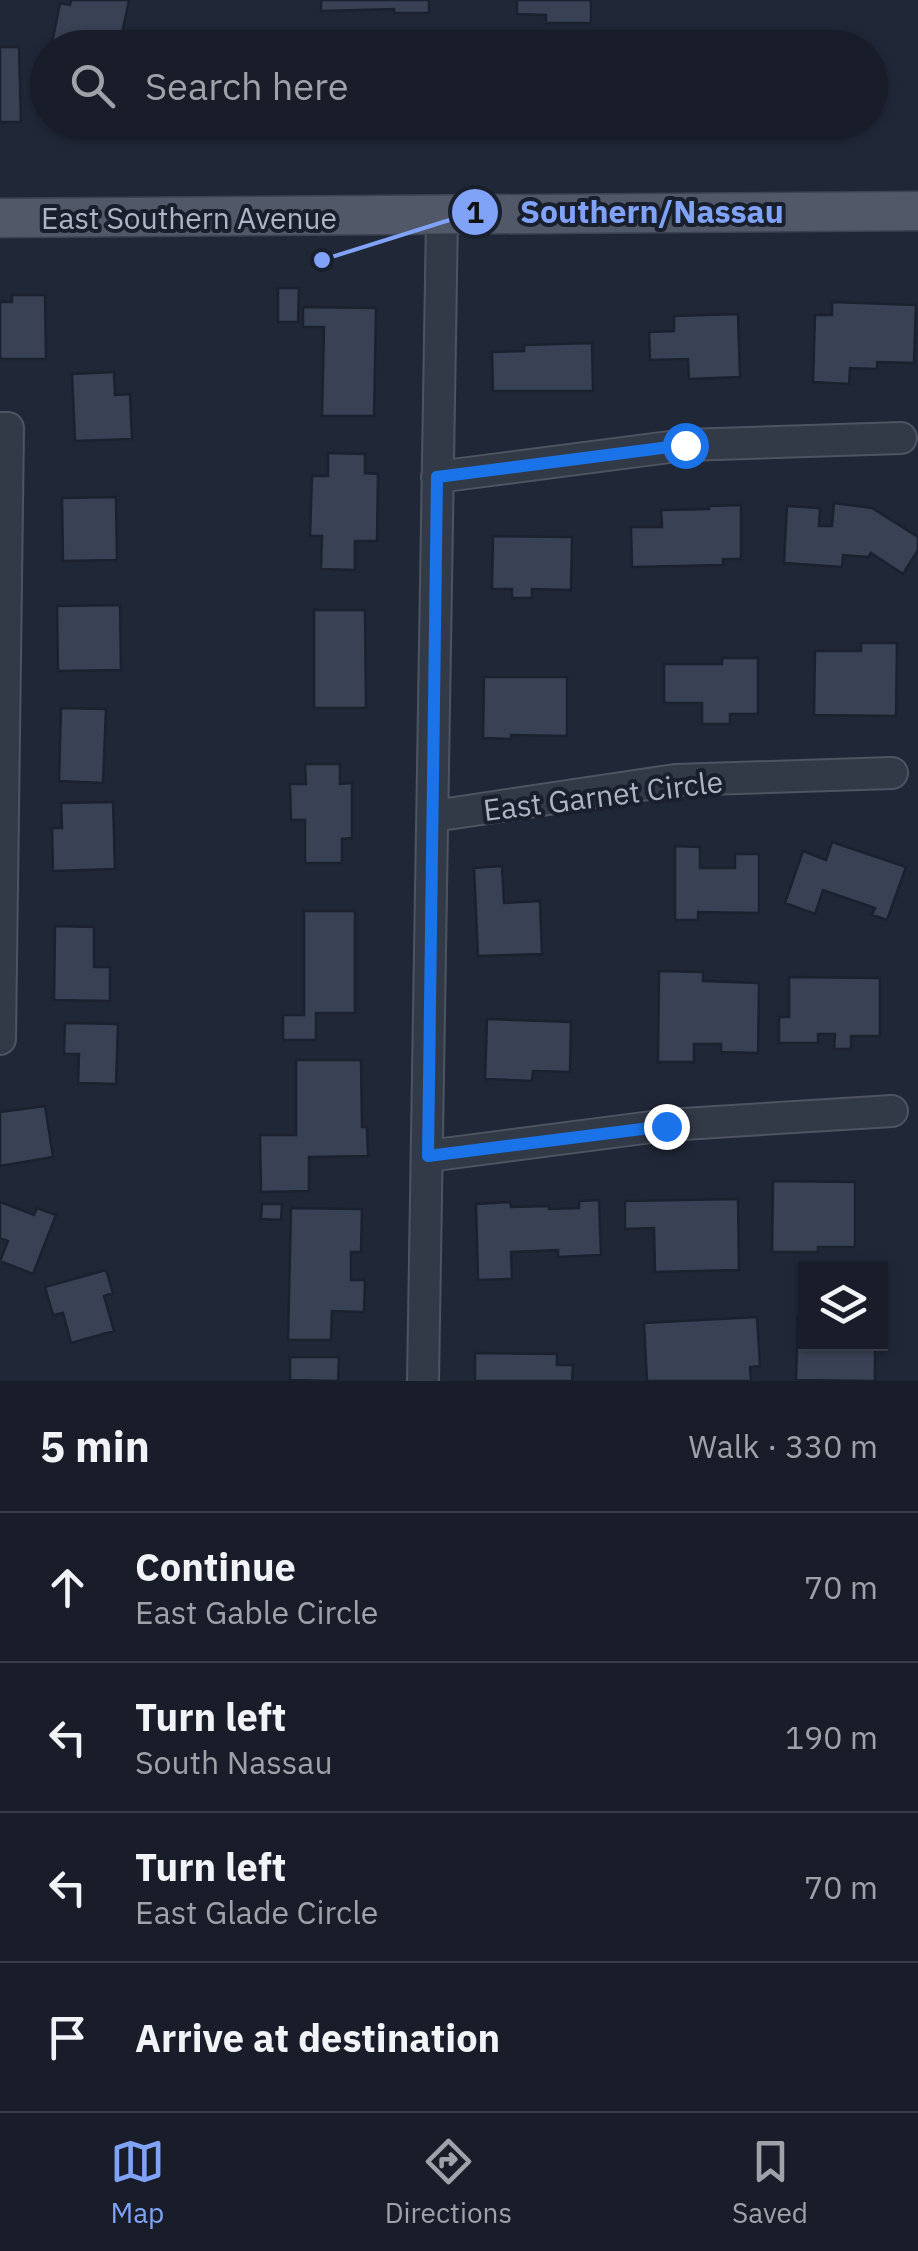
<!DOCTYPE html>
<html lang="en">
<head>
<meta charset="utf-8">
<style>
	:root { --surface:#181d29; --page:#252a35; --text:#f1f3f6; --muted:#9fa2a8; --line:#363b46; --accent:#80a2f7 }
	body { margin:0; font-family:"IBM Plex Sans",sans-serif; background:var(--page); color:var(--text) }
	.controls { position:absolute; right:30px; bottom:30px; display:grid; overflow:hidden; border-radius:0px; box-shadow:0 2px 8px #0004 }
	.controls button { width:90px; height:90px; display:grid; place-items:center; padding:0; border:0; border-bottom:2px solid var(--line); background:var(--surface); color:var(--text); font:50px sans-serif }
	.stop { position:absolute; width:30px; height:30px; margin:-22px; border:8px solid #1a73e8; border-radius:50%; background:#fff }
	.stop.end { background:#1a73e8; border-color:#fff; box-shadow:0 2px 10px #0008 }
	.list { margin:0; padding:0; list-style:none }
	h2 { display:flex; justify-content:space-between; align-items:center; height:130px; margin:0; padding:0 40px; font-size:42px }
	h2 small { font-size:32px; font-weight:400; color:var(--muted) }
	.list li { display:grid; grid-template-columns:65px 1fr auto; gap:30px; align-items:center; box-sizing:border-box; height:150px; padding:0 40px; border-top:2px solid var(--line) }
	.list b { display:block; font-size:38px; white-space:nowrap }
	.list p { margin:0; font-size:32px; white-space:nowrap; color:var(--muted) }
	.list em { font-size:32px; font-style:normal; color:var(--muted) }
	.icon { flex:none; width:55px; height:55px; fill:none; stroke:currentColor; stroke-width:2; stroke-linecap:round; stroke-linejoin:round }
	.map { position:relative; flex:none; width:918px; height:1381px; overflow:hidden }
	.search { position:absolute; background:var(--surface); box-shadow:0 2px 8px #0004; left:30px; right:30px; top:30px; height:110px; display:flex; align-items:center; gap:25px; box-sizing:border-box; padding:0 35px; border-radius:55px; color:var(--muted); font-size:38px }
	.sheet { height:730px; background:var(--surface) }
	nav { display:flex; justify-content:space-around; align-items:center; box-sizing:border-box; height:140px; border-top:2px solid var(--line); background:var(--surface); font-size:28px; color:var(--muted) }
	nav a { display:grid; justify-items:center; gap:5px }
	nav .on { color:var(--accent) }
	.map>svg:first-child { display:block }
	.building { fill:#394255; stroke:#1b212e; stroke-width:2.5 }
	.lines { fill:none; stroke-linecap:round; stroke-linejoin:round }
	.minor-casing { stroke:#4e5462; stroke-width:34 }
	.major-casing { stroke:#3d4351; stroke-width:41 }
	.minor { stroke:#333a47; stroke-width:30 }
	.major { stroke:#515868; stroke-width:38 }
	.route { stroke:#1a73e8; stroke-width:12 }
	.labels { text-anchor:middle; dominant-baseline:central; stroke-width:8; stroke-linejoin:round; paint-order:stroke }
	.street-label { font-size:30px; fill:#aeb4c4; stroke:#191f2c }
	.leader { fill:none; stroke:#80a2f7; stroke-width:4 }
	.callout-dot { fill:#80a2f7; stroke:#191f2c; stroke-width:4 }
	.mark-label { font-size:30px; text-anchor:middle; font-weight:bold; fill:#111 }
	.callout-label { font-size:32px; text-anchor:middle; font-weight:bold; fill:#80a2f7; stroke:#191f2c; stroke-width:8; stroke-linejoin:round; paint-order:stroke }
</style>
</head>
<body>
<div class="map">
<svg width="918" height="1381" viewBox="0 0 918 1381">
	<rect width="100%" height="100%" fill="#202737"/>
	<path class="building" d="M 71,0 L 129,0 L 119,48 L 51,48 L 60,3 L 70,5 Z
		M 321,0 L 429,0 L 429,13 L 394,13 L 394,9 L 321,11 Z
		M 517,0 L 591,0 L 591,23 L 546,23 L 546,15 L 517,14 Z
		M 0,47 L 19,47 L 21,122 L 0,122 Z
		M 278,288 L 299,288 L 298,322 L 278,322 Z
		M 12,295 L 45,295 L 46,359 L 0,359 L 0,302 L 12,302 Z
		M 832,302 L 916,305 L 914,363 L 877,362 L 877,369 L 850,368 L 849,384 L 813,382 L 815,315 L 832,315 Z
		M 303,307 L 376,308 L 374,416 L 322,416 L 324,327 L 303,327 Z
		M 738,314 L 740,377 L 689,379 L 688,359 L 650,360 L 649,332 L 674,331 L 674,316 Z
		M 592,343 L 593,391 L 493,391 L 492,352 L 524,351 L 524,345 Z
		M 114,372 L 115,395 L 130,394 L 132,439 L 75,441 L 72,374 Z
		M 328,453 L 365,454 L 365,473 L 378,474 L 377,541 L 355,541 L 355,570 L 321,569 L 322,536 L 310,536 L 312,476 L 328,476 Z
		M 116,497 L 117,560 L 63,561 L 62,498 Z
		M 834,503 L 872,508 L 918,537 L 918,550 L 903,574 L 871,553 L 868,557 L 843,555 L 842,567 L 784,563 L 787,506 L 820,508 L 819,526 L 832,526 Z
		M 741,505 L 741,559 L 723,559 L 723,565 L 632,567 L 631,527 L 662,527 L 661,510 L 709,509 L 709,506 Z
		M 493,536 L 572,537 L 571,590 L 532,589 L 532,598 L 512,598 L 512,589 L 492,589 Z
		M 120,605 L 121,670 L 58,671 L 57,606 Z
		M 314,610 L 365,610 L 366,708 L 314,708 Z
		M 861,643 L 897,643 L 896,716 L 814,715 L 815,651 L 861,651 Z
		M 722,658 L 758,658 L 758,714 L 730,714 L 730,724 L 702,724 L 702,703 L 664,703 L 664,664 L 722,664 Z
		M 484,677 L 567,677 L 567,736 L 511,735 L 511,739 L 483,738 Z
		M 61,708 L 106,709 L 103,783 L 59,781 Z
		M 305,764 L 340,764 L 340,784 L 352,783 L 352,838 L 342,839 L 342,863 L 305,863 L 305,820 L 291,820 L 290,784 L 306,784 Z
		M 113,802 L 115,869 L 53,871 L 52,828 L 62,828 L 61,803 Z
		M 832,842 L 906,867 L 887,920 L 872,915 L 875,908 L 823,890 L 815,914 L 785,903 L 803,851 L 826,860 Z
		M 675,846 L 700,847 L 700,868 L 735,868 L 735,854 L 759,854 L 759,913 L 698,912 L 698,920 L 675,920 Z
		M 502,866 L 504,903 L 540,901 L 542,954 L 478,956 L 474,868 Z
		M 304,911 L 355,911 L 355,1013 L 316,1013 L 316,1040 L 283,1040 L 283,1015 L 304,1015 Z
		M 55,926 L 94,927 L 94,967 L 110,967 L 110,1001 L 54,1000 Z
		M 659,971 L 703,972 L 703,981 L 759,983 L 758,1053 L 721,1052 L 721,1044 L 694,1044 L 694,1062 L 658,1062 Z
		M 789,977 L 880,978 L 880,1036 L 851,1036 L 851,1049 L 834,1049 L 835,1034 L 818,1034 L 818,1043 L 779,1043 L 779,1017 L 789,1017 Z
		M 487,1019 L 571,1022 L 570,1072 L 533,1071 L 532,1081 L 485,1079 Z
		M 65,1023 L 118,1024 L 116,1084 L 78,1083 L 79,1054 L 64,1054 Z
		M 296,1060 L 361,1060 L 362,1127 L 367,1127 L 368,1156 L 309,1157 L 309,1191 L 261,1192 L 260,1135 L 296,1135 Z
		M 45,1106 L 53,1157 L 0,1166 L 0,1112 Z
		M 773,1181 L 855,1182 L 855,1247 L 818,1247 L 818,1252 L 772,1252 Z
		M 738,1199 L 739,1270 L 655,1272 L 654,1228 L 625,1229 L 625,1201 Z
		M 599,1200 L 601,1255 L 558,1257 L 558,1250 L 511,1252 L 512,1279 L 478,1280 L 476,1204 L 510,1202 L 511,1207 L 549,1206 L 549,1209 L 579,1208 L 579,1201 Z
		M 0,1202 L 34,1215 L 37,1208 L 56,1215 L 33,1274 L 0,1261 L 8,1241 L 0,1238 Z
		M 262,1204 L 282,1204 L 281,1220 L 261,1219 Z
		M 291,1208 L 362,1209 L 361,1252 L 351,1252 L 351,1280 L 365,1280 L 364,1312 L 332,1311 L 331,1340 L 288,1340 Z
		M 106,1270 L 113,1293 L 104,1296 L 114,1331 L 71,1343 L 63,1313 L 53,1315 L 45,1287 Z
		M 798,1316 L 806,1316 L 806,1344 L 875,1344 L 875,1381 L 796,1380 Z
		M 757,1317 L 760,1366 L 750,1367 L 751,1381 L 647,1381 L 644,1323 Z
		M 475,1353 L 557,1354 L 557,1365 L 573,1365 L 572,1381 L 475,1381 Z
		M 290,1357 L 339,1357 L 338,1381 L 290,1380 Z"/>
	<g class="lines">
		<g class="minor-casing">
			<path id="minor" d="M 0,428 L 8,428 L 0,1039
				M 437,477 L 685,445 L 901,438
				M 434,816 L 675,780 L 892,773
				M 428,1156 L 667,1125 L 892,1111
				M 423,1381 L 442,216"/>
		</g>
		<g class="major-casing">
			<path id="major" d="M 0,218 L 918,211"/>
		</g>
		<use href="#minor" class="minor"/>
		<use href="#major" class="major"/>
	</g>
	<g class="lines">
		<path class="route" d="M 666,1126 L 428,1156 L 437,477 L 685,445"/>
	</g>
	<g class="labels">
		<g class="street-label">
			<text x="189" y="217">East Southern Avenue</text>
			<text transform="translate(603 795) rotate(-7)">East Garnet Circle</text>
		</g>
	</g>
	<path class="leader" d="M322 260L475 212"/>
	<g class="callout-dot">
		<circle cx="322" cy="260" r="10"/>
		<circle cx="475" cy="212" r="25"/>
	</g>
	<g class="mark-label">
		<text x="475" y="223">1</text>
	</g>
	<g class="callout-label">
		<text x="652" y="223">Southern/Nassau</text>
	</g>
</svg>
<div class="controls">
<button><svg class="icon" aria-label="layers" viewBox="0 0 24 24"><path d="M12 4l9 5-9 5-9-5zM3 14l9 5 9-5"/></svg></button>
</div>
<div class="stop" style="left:685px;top:445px"></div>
<div class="stop end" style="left:666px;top:1126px"></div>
<div class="search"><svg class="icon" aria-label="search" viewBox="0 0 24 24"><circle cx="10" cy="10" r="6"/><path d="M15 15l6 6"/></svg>Search here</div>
</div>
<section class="sheet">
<h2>5 min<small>Walk · 330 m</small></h2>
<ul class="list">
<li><svg class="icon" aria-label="ahead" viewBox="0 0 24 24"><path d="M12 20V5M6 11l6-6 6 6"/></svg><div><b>Continue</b><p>East Gable Circle</p></div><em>70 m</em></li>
<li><svg class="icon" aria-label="left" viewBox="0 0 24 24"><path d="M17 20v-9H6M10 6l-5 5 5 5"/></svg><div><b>Turn left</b><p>South Nassau</p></div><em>190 m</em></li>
<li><svg class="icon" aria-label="left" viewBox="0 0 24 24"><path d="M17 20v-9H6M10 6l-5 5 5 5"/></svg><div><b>Turn left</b><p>East Glade Circle</p></div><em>70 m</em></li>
<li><svg class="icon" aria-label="arrive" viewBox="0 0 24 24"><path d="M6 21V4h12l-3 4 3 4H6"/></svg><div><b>Arrive at destination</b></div></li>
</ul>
</section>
<nav>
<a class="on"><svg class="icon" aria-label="map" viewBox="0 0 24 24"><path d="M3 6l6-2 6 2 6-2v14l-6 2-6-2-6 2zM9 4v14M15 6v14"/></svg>Map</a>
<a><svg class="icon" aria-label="directions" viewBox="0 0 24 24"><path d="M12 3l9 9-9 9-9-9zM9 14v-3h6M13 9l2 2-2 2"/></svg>Directions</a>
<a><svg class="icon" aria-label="saved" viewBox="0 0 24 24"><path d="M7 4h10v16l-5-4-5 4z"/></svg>Saved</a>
</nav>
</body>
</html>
